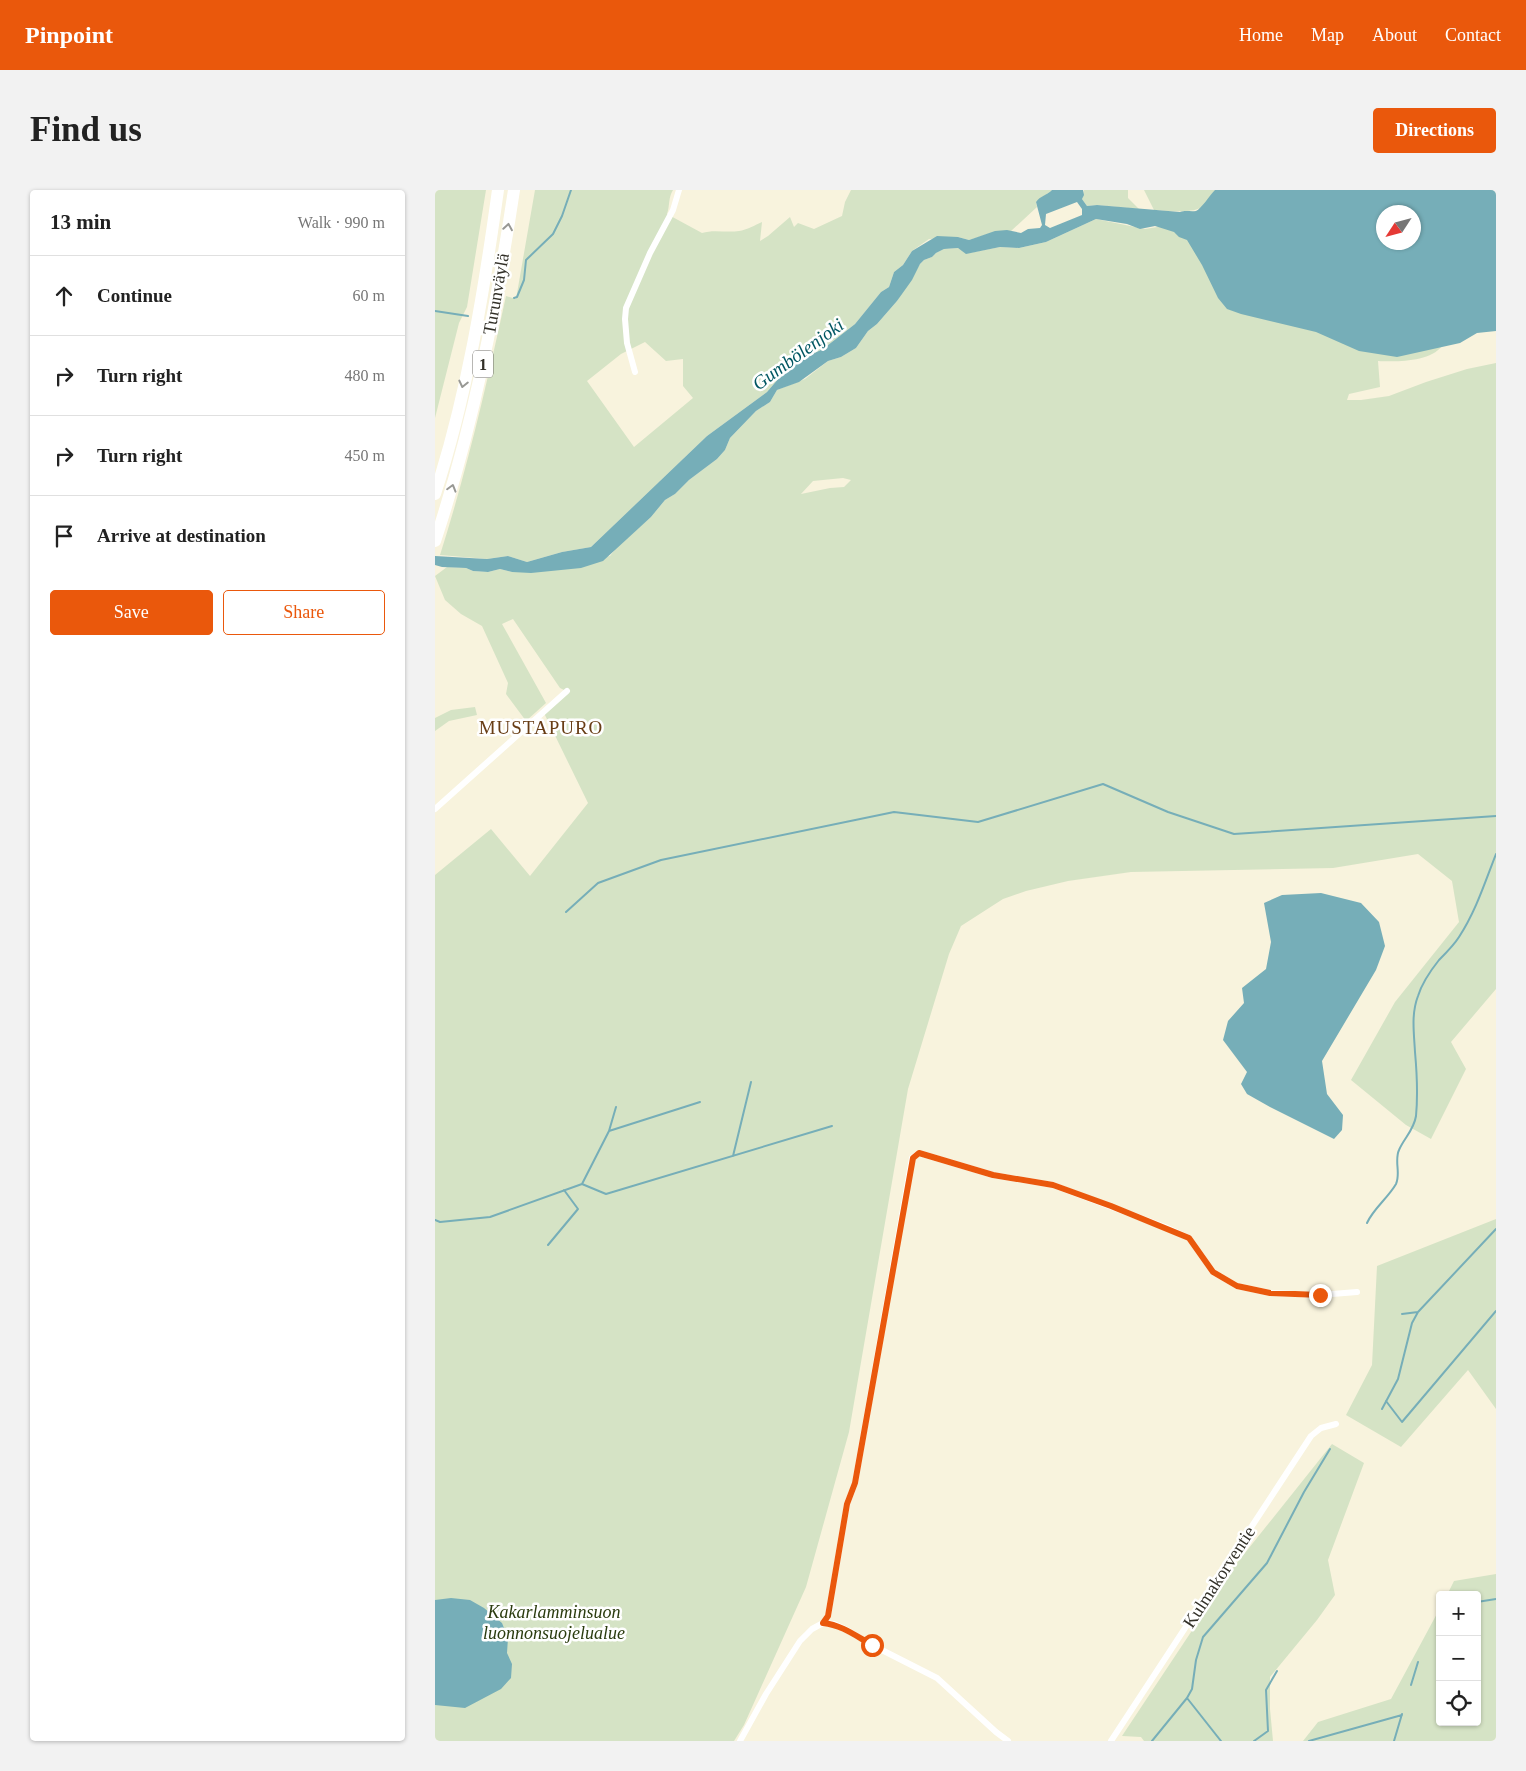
<!DOCTYPE html>
<html lang="en">
<head>
<meta charset="utf-8">
<style>
	:root { --surface:#fff; --page:#f2f2f2; --text:#222; --muted:#767676; --line:#e0e0e0; --accent:#ea580c }
	body { margin:0; font-family:"Times New Roman",serif; background:var(--page); color:var(--text) }
	.controls { position:absolute; right:15px; bottom:15px; display:grid; overflow:hidden; border-radius:5px; box-shadow:0 1px 4px #0004 }
	.controls button { width:45px; height:45px; display:grid; place-items:center; padding:0; border:0; border-bottom:1px solid var(--line); background:var(--surface); color:var(--text); font:25px sans-serif }
	.compass { position:absolute; left:941px; top:15px; width:45px; height:45px; border-radius:50%; background:var(--surface); box-shadow:0 1px 4px #0004; rotate:234deg }
	.stop { position:absolute; width:15px; height:15px; margin:-11px; border:4px solid #ea580c; border-radius:50%; background:#fff }
	.stop.end { background:#ea580c; border-color:#fff; box-shadow:0 1px 5px #0008 }
	.list { margin:0; padding:0; list-style:none }
	h2 { display:flex; justify-content:space-between; align-items:center; height:65px; margin:0; padding:0 20px; font-size:21px }
	h2 small { font-size:16px; font-weight:400; color:var(--muted) }
	.list li { display:grid; grid-template-columns:32px 1fr auto; gap:15px; align-items:center; box-sizing:border-box; height:80px; padding:0 20px; border-top:1px solid var(--line) }
	.list b { display:block; font-size:19px; white-space:nowrap }
	.list em { font-size:16px; font-style:normal; color:var(--muted) }
	.actions { display:flex; gap:10px; padding:15px 20px }
	.actions a { flex:1; padding:11px 0; border:1px solid var(--accent); border-radius:5px; text-align:center; font-size:18px; color:var(--accent) }
	.actions .main { background:var(--accent); color:#fff }
	.icon { flex:none; width:28px; height:28px; fill:none; stroke:currentColor; stroke-width:2; stroke-linecap:round; stroke-linejoin:round }
	.map { position:relative; flex:none; width:1061px; height:1551px; overflow:hidden; border-radius:5px }
	header { display:flex; align-items:center; gap:30px; box-sizing:border-box; height:70px; padding:0 25px; background:var(--accent); color:#fff }
	header strong { font-size:24px }
	nav { display:flex; gap:28px; margin-inline-start:auto; font-size:18px }
	.intro { display:flex; align-items:center; justify-content:space-between; box-sizing:border-box; height:120px; padding:0 30px }
	h1 { margin:0; font-size:35px }
	.button { padding:12px 22px; border-radius:5px; background:var(--accent); color:#fff; font-size:18px; font-weight:700 }
	main { display:flex; gap:30px; padding:0 30px }
	aside { flex:1; background:var(--surface); border-radius:5px; box-shadow:0 1px 4px #0004 }
	.map>svg:first-child { display:block }
	.green { fill:#d5e3c5; fill-rule:evenodd }
	.water { fill:#76aeb8; fill-rule:evenodd }
	.lines { fill:none; stroke-linecap:round; stroke-linejoin:round }
	.stream { stroke:#76aeb8; stroke-width:2 }
	.street { stroke:#fff; stroke-width:6 }
	.highway { stroke:#fff; stroke-width:12 }
	.oneway { stroke:#989894 }
	.route { stroke:#ea580c; stroke-width:6 }
	.labels { text-anchor:middle; dominant-baseline:central; stroke-width:5; stroke-linejoin:round; paint-order:stroke }
	.shield { fill:#fff; stroke:#706e68; stroke-width:1 }
	.shield-label { font-size:16px; font-weight:bold; fill:#323028 }
	.street-label { font-size:18px; fill:#323028; stroke:#fff }
	.park-label { font-size:18px; font-style:italic; fill:#2b3c0f; stroke:#fff }
	.water-label { font-size:19px; font-style:italic; fill:#005662; stroke:#fff }
	.neighbourhood-label { font-size:19px; letter-spacing:1px; fill:#683d15; stroke:#fff }
</style>
</head>
<body>
<header>
<strong>Pinpoint</strong>
<nav><a>Home</a><a>Map</a><a>About</a><a>Contact</a></nav>
</header>
<div class="intro"><h1>Find us</h1><a class="button">Directions</a></div>
<main>
<aside>
<h2>13 min<small>Walk · 990 m</small></h2>
<ul class="list">
<li><svg class="icon" aria-label="ahead" viewBox="0 0 24 24"><path d="M12 20V5M6 11l6-6 6 6"/></svg><div><b>Continue</b></div><em>60 m</em></li>
<li><svg class="icon" aria-label="right" viewBox="0 0 24 24"><path d="M7 20v-9h11M14 6l5 5-5 5"/></svg><div><b>Turn right</b></div><em>480 m</em></li>
<li><svg class="icon" aria-label="right" viewBox="0 0 24 24"><path d="M7 20v-9h11M14 6l5 5-5 5"/></svg><div><b>Turn right</b></div><em>450 m</em></li>
<li><svg class="icon" aria-label="arrive" viewBox="0 0 24 24"><path d="M6 21V4h12l-3 4 3 4H6"/></svg><div><b>Arrive at destination</b></div></li>
</ul>
<div class="actions"><a class="main">Save</a><a>Share</a></div>
</aside>
<div class="map">
<svg width="1061" height="1551" viewBox="0 0 1061 1551">
	<rect width="100%" height="100%" fill="#f8f3dd"/>
	<path class="green" d="M 0,0 L 51,0 L 32,117 L 24,133 L 0,228 Z
		M 100,0 L 238,0 C 233,8 235,16 232,24 L 267,43 C 279,39 291,43 304,41 C 312,40 320,35 327,32 L 325,51 L 333,46 L 355,27 L 359,37 L 363,33 L 379,39 L 407,26 L 410,12 L 416,0 L 617,0 C 612,5 606,7 601,12 L 602,17 L 576,41 L 553,44 L 534,50 L 523,47 L 494,49 L 477,61 L 468,75 L 459,82 L 454,97 L 446,102 L 420,134 L 388,159 L 356,174 L 332,202 L 272,246 L 156,357 L 127,362 L 92,372 L 73,366 L 52,369 L 5,365 C 32,280 52,193 71,106 L 81,109 ZM 210,152 L 231,171 L 248,169 L 248,196 L 258,208 L 199,257 L 152,191 L 186,164 Z
		M 649,0 L 693,0 L 693,8 L 704,19 L 662,15 L 652,16 L 647,9 Z
		M 709,0 L 838,0 L 1007,156 C 995,172 962,172 943,171 L 945,197 L 914,204 L 912,210 L 926,210 L 954,206 L 991,192 L 1032,179 L 1061,173 L 1061,799 L 1016,852 L 1031,879 L 996,949 L 971,935 L 916,890 L 960,812 L 1024,732 L 1017,691 L 983,664 L 898,678 L 696,682 L 633,691 L 591,701 L 568,709 L 526,736 L 514,764 L 473,899 L 414,1242 L 371,1397 L 309,1535 L 299,1551 L 0,1551 L 0,685 L 56,639 L 95,686 L 153,613 L 108,521 L 131,501 L 125,498 L 78,429 L 67,434 L 111,513 L 91,531 L 71,504 L 73,493 L 47,436 L 26,424 L 10,410 L 0,386 L 12,377 L 31,378 L 38,381 L 53,382 L 65,379 L 77,382 L 175,366 L 182,357 L 216,327 L 230,310 L 240,304 L 254,290 L 282,269 L 290,260 L 295,248 L 321,221 L 335,212 L 342,200 L 370,189 L 393,171 L 406,167 L 421,158 L 433,141 L 442,134 L 462,111 L 485,74 L 489,70 L 497,67 L 501,63 L 509,59 L 523,58 L 534,63 L 565,57 L 584,58 L 611,52 L 661,29 L 710,39 L 759,31 L 765,18 C 757,23 729,21 719,20 ZM 408,288 L 416,290 L 409,297 L 395,298 L 366,304 L 378,291 Z
		M 40,517 L 42,525 L 14,531 L 0,541 L 0,528 L 16,520 Z
		M 1061,1029 L 1061,1219 L 1033,1180 L 966,1257 L 911,1225 L 937,1175 L 942,1076 Z
		M 897,1254 L 929,1273 L 893,1370 L 900,1405 L 882,1430 L 835,1487 L 835,1519 L 838,1551 L 709,1551 L 706,1547 L 687,1546 L 758,1439 L 782,1398 Z
		M 1061,1384 L 1061,1551 L 868,1551 L 883,1532 L 956,1509 L 1005,1418 L 1005,1532 L 1042,1532 L 1042,1405 L 1012,1405 L 1019,1391 Z"/>
	<path class="water" d="M 617,0 L 648,0 L 649,5 L 647,9 L 652,16 L 662,15 L 745,22 C 751,20 755,22 761,21 C 766,19 775,5 780,0 L 1061,0 L 1061,141 L 1042,143 L 1025,153 L 962,167 L 924,161 L 881,142 L 806,124 L 792,119 L 783,108 L 767,75 L 752,50 L 744,47 L 739,42 L 720,36 L 705,39 L 692,34 L 661,29 L 611,52 L 584,58 L 565,57 L 531,64 L 523,58 L 509,59 L 501,63 L 497,67 L 489,70 L 485,74 L 477,90 L 462,111 L 442,134 L 433,141 L 421,158 L 406,167 L 393,171 L 364,192 L 342,200 L 335,212 L 321,221 L 295,248 L 290,260 L 282,269 L 254,290 L 240,304 L 230,310 L 216,327 L 168,371 L 146,378 L 96,383 L 77,382 L 65,379 L 53,382 L 38,381 L 31,378 L 7,377 L 0,375 L 0,366 L 52,369 L 73,366 L 92,372 L 127,362 L 156,357 L 272,246 L 332,202 L 356,174 L 388,159 L 420,134 L 446,102 L 454,97 L 459,82 L 468,75 L 477,61 L 502,46 L 523,47 L 534,50 L 560,41 L 572,40 L 586,43 L 593,39 L 605,38 L 607,35 L 601,12 C 605,6 612,5 617,0 ZM 642,12 L 647,19 L 647,25 L 615,38 L 610,35 L 611,24 ZM 978,22 L 978,52 L 948,52 L 948,22 Z
		M 886,703 L 926,713 L 944,732 L 950,756 L 941,780 L 887,871 L 892,904 L 908,925 L 907,940 L 899,949 L 835,917 L 812,904 L 806,894 L 812,882 L 788,850 L 793,831 L 809,813 L 807,798 L 831,779 L 836,752 L 829,713 L 847,705 Z
		M 16,1408 L 35,1410 L 49,1418 L 67,1433 L 73,1448 L 72,1463 L 77,1474 L 76,1488 L 66,1499 L 30,1518 L 0,1515 L 0,1410 Z"/>
	<g class="lines">
		<path class="stream" d="M 79,108 L 82,107 L 89,90 L 91,70 L 118,44 L 127,26 L 136,0
			M 0,121 L 33,126
			M 131,722 L 163,693 L 226,670 L 459,622 L 543,632 L 668,594 L 733,622 L 799,644 L 1061,626
			M 174,941 L 265,912
			M 298,966 L 316,892
			M 147,994 L 171,1004 L 397,936
			M 147,994 L 174,941 L 181,917
			M 0,1030 L 5,1032 L 55,1027 L 147,994
			M 932,1033 C 938,1019 953,1008 961,994 C 966,983 959,971 964,960 C 969,948 979,940 981,926 C 983,905 982,884 980,862 C 979,843 976,824 983,806 C 987,793 996,780 1004,770 C 1011,763 1019,755 1024,747 C 1041,721 1050,692 1061,664
			M 113,1055 L 143,1019 L 129,1000
			M 967,1124 L 983,1122
			M 951,1211 L 967,1232 L 1061,1121
			M 947,1219 L 963,1189 L 977,1133 L 983,1122 L 1061,1039
			M 1042,1412 L 1061,1409
			M 976,1495 L 983,1472
			M 752,1508 L 786,1551
			M 717,1551 L 752,1508 L 757,1499 L 761,1470 L 768,1447 L 832,1373 L 869,1302 L 895,1259
			M 819,1551 L 833,1541 L 831,1500 L 842,1481
			M 874,1551 L 967,1525
			M 959,1551 L 967,1524"/>
		<path class="street" d="M 200,182 L 192,153 L 190,129 L 191,118 L 215,63 L 238,20 L 244,0
			M 0,619 L 132,501
			M 388,1433 L 393,1426 L 412,1314 L 420,1293 L 477,968 L 484,963 L 558,985 L 618,995 L 730,1037 L 754,1048 L 778,1082 L 802,1096 L 835,1103 L 885,1105 L 922,1102
			M 305,1551 L 331,1504 L 365,1451 L 377,1439 L 388,1433 L 399,1434 L 412,1440 L 437,1455 L 502,1488 L 561,1542 L 573,1551
			M 676,1551 L 876,1246 L 886,1238 L 901,1234"/>
		<path class="highway" d="M 0,304 C 32,206 49,101 63,0
			M 0,351 C 38,237 61,119 79,0"/>
	</g>
	<defs><path id="oneway-chevron" d="M-2-3.5L2.5 0L-2 3.5" fill="none" stroke-width="1.6" stroke-linecap="round" stroke-linejoin="round" transform="scale(1.25)"/></defs>
	<g class="oneway">
		<use href="#oneway-chevron" transform="translate(73 37) rotate(-81)"/>
		<use href="#oneway-chevron" transform="translate(28 194) rotate(103)"/>
		<use href="#oneway-chevron" transform="translate(17 298) rotate(-74)"/>
	</g>
	<g class="lines">
		<path class="route" d="M 437,1455 C 421,1446 407,1435 388,1433 L 393,1426 L 412,1314 L 420,1293 L 478,968 L 484,963 L 558,985 L 618,995 L 676,1016 L 754,1048 L 778,1082 L 802,1096 L 835,1103 L 885,1105"/>
	</g>
	<g class="labels">
		<rect class="shield" x="38" y="160.5" width="20" height="27" rx="4"/>
		<g class="shield-label">
			<text x="48" y="174">1</text>
		</g>
		<g class="street-label">
			<text transform="translate(61 104) rotate(-80)">Turunväylä</text>
			<text transform="translate(784 1387) rotate(-57)">Kulmakorventie</text>
		</g>
		<g class="park-label">
			<text x="119" y="1422">Kakarlamminsuon<tspan x="119" dy="21">luonnonsuojelualue</tspan></text>
		</g>
		<g class="water-label">
			<text transform="translate(363 164) rotate(-36)">Gumbölenjoki</text>
		</g>
		<g class="neighbourhood-label">
			<text x="106" y="537">MUSTAPURO</text>
		</g>
	</g>
</svg>
<div class="controls">
<button>+</button>
<button>−</button>
<button><svg class="icon" aria-label="locate" viewBox="0 0 24 24"><circle cx="12" cy="12" r="6"/><path d="M12 2v4M12 18v4M2 12h4M18 12h4"/></svg></button>
</div>
<svg class="compass" viewBox="-18 -18 36 36"><path d="M0-13l5 13h-10z" fill="#e53935"/><path d="M0 13l5-13h-10z" fill="#767676"/></svg>
<div class="stop" style="left:437px;top:1455px"></div>
<div class="stop end" style="left:885px;top:1105px"></div>
</div>
</main>
</body>
</html>
